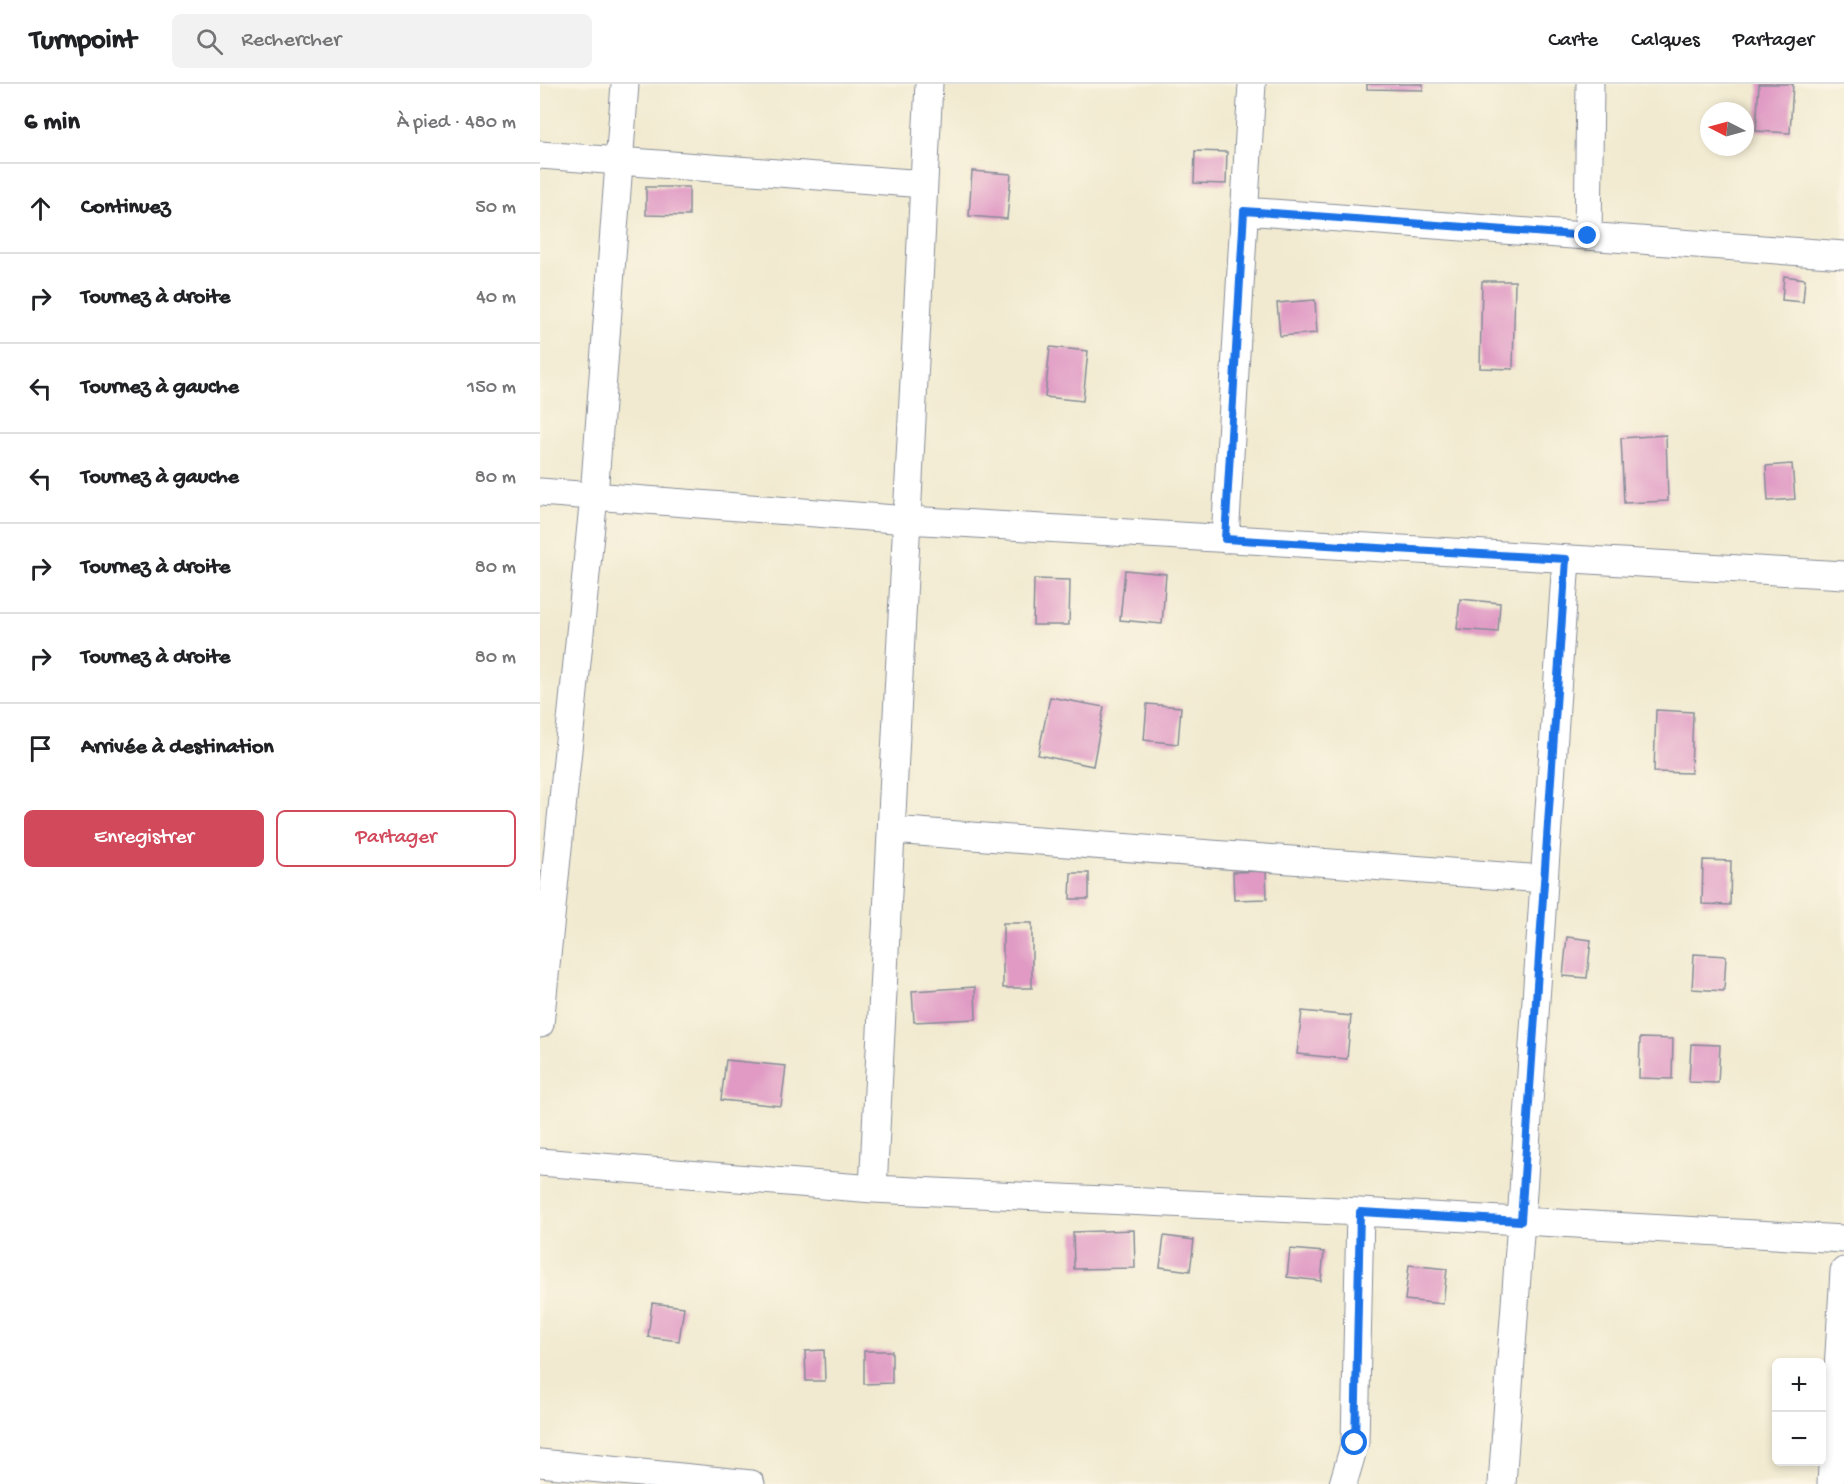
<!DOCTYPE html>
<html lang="fr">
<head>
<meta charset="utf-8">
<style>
	:root { --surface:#fff; --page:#f2f2f2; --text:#202124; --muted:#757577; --line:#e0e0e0; --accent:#d1495b }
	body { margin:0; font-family:"Gochi Hand",sans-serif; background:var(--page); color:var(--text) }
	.controls { position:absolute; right:18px; bottom:18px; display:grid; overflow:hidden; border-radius:9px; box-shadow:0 3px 9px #0003 }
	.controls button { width:54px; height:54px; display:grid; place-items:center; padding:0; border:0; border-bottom:2px solid var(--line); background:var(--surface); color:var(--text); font:30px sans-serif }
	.compass { position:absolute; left:1160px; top:18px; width:54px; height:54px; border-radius:50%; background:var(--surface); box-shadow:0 3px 9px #0003; rotate:276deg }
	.stop { position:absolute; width:18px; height:18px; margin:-14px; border:4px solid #1a73e8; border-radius:50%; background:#fff }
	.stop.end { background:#1a73e8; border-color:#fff; box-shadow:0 2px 6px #0008 }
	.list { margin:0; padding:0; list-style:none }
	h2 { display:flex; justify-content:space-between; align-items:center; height:78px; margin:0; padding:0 24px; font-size:26px }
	h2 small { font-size:20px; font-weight:400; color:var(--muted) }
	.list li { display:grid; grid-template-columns:39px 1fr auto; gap:18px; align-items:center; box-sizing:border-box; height:90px; padding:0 24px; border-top:2px solid var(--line) }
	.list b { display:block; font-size:22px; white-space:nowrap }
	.list em { font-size:20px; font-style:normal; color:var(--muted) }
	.actions { display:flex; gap:12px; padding:18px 24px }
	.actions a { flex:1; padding:14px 0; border:2px solid var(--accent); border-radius:9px; text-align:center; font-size:21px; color:var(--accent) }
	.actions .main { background:var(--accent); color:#fff }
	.icon { flex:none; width:33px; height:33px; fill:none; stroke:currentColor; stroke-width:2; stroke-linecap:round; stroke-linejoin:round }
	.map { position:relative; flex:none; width:1304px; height:1400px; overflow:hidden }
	header { display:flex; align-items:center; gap:36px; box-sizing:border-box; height:84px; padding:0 30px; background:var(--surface); border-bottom:2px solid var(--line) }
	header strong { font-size:28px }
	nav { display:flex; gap:33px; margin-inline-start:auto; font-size:21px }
	.search { width:420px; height:54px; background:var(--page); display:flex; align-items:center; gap:15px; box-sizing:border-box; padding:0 21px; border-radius:9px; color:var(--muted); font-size:22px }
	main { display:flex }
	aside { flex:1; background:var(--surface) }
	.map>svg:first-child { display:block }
	.building { fill:#e09ac4 }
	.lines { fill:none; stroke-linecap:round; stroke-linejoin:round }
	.street-casing { stroke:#868c97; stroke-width:29 }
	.street { stroke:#fff; stroke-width:27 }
	.route { stroke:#1a73e8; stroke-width:8 }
</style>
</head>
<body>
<header>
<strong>Turnpoint</strong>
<div class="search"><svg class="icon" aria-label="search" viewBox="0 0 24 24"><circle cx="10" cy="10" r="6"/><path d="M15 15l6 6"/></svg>Rechercher</div>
<nav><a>Carte</a><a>Calques</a><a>Partager</a></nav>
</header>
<main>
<aside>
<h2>6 min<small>À pied · 480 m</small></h2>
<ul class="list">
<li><svg class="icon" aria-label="ahead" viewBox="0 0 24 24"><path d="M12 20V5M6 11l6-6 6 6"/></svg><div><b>Continuez</b></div><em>50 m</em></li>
<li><svg class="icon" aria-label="right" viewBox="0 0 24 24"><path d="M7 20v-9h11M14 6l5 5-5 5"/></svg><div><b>Tournez à droite</b></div><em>40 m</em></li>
<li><svg class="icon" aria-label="left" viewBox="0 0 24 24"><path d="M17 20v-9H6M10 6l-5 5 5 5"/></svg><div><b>Tournez à gauche</b></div><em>150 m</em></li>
<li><svg class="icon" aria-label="left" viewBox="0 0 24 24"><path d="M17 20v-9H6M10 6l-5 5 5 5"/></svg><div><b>Tournez à gauche</b></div><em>80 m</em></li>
<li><svg class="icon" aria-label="right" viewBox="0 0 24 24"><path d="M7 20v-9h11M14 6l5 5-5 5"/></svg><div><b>Tournez à droite</b></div><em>80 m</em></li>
<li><svg class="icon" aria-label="right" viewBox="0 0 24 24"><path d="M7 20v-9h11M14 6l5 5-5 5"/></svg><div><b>Tournez à droite</b></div><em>80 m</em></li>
<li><svg class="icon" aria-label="arrive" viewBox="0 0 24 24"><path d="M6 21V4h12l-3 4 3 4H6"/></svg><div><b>Arrivée à destination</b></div></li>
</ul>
<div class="actions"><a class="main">Enregistrer</a><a>Partager</a></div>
</aside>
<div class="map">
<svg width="1304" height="1400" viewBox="0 0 1304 1400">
	<rect width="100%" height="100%" fill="#fcf5e5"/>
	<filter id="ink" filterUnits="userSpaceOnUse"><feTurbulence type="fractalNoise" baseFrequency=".0167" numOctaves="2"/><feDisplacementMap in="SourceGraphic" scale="12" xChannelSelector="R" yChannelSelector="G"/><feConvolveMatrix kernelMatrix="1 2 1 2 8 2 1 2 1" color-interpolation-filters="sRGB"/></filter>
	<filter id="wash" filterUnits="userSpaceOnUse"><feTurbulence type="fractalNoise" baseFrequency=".008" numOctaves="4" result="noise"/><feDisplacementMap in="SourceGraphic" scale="24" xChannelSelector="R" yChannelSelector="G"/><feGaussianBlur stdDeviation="1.35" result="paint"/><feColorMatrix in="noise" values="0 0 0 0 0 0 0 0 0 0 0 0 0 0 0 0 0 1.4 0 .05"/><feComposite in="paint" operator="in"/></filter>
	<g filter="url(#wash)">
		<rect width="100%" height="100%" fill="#f1ead0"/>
		<g id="blocks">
			<path class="building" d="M 827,0 L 883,0 L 883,6 L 827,5 Z
				M 1219,0 L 1253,0 L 1250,49 L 1216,47 Z
				M 655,67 L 687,68 L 686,100 L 654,99 Z
				M 432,87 L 471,90 L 467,135 L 429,132 Z
				M 106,103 L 149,103 L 149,132 L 106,131 Z
				M 1244,192 L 1265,195 L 1263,218 L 1242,216 Z
				M 942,197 L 975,197 L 973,285 L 940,284 Z
				M 775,216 L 777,249 L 740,252 L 737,219 Z
				M 510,263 L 548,267 L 543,317 L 505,313 Z
				M 1126,351 L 1128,417 L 1084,419 L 1081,354 Z
				M 1252,380 L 1255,415 L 1228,417 L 1226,382 Z
				M 585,486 L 626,490 L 622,540 L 580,536 Z
				M 494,495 L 530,496 L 529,541 L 493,541 Z
				M 920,515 L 960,519 L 958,548 L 917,545 Z
				M 510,613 L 564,623 L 553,682 L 498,671 Z
				M 607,620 L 641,623 L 638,660 L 604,656 Z
				M 1116,626 L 1153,628 L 1151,689 L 1114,688 Z
				M 1163,776 L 1191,777 L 1190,821 L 1162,820 Z
				M 726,787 L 727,815 L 694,816 L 693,788 Z
				M 531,789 L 549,789 L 549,815 L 530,815 Z
				M 463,839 L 492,839 L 492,904 L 463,904 Z
				M 1027,853 L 1051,856 L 1047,894 L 1023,892 Z
				M 1154,870 L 1186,872 L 1184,907 L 1152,905 Z
				M 435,903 L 436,935 L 374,938 L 372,907 Z
				M 762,927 L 811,932 L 807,975 L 757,970 Z
				M 1100,954 L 1133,955 L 1132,995 L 1099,994 Z
				M 1151,960 L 1180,961 L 1178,999 L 1149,998 Z
				M 186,976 L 246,982 L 241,1022 L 181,1016 Z
				M 594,1146 L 595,1184 L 534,1185 L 533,1148 Z
				M 624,1152 L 654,1156 L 650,1187 L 620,1183 Z
				M 750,1165 L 784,1168 L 781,1197 L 747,1193 Z
				M 869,1181 L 907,1185 L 903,1220 L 865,1216 Z
				M 112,1219 L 144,1223 L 139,1257 L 108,1253 Z
				M 284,1266 L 285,1297 L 266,1297 L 265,1267 Z
				M 324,1267 L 352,1267 L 352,1299 L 324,1300 Z"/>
		</g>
	</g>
	<g filter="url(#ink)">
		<use href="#blocks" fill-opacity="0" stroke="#868c97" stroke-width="1.5"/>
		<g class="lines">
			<g class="street-casing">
				<path id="street" d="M 0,71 L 384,100
					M 704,127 L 1304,171
					M 1048,152 L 1050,0
					M 0,408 L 368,436 L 1304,491
					M 685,455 L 712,0
					M 352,746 L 1004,795
					M 0,940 L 54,412 L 85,0
					M 0,1078 L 333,1105 L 820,1128 L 1304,1155
					M 333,1105 L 389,0
					M 0,1379 L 211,1400
					M 803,1400 L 815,1359 L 820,1128
					M 962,1400 L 981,1137 L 1026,475
					M 1291,1400 L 1304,1187"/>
			</g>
			<use href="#street" class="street"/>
		</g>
	</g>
	<g class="lines" filter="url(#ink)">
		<path class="route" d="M 815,1359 L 820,1128 L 981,1137 L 1026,475 L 685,455 L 704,127 L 1048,152"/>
	</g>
</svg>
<div class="controls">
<button>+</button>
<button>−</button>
</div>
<svg class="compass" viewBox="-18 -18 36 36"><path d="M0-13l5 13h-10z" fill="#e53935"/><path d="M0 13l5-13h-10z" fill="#757577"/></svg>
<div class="stop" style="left:815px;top:1359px"></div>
<div class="stop end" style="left:1048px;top:152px"></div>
</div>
</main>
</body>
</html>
